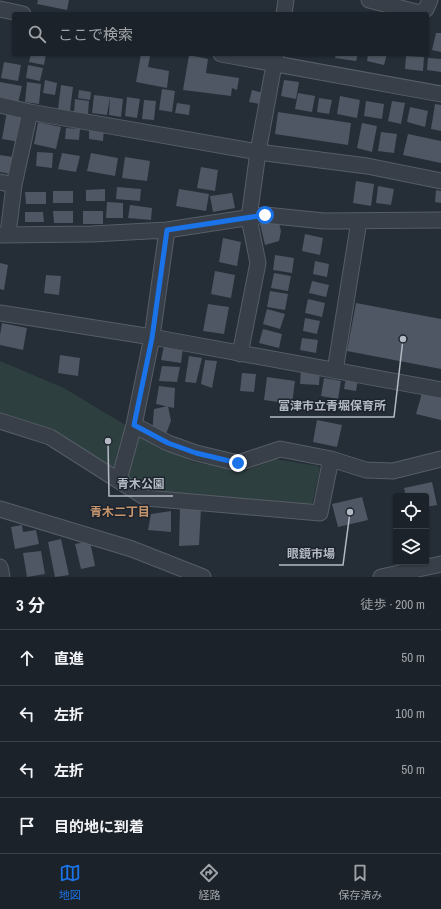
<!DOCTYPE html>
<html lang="ja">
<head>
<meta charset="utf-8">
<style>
	:root { --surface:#1c2229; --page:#252a31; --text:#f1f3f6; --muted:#a0a4a8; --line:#3a3f46; --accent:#1a73e8 }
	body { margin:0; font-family:"Archivo Narrow","Noto Sans JP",sans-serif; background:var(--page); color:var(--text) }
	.controls { position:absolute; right:12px; bottom:12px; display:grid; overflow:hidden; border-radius:4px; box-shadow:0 1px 3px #0004 }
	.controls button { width:36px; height:36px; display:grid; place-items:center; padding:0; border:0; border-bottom:1px solid var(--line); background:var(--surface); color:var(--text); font:20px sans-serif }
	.stop { position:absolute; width:12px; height:12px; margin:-9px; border:3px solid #1a73e8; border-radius:50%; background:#fff }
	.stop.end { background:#1a73e8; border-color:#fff; box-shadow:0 1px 4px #0008 }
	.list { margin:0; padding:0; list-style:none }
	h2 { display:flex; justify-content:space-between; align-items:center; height:52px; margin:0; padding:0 16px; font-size:17px }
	h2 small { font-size:13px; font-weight:400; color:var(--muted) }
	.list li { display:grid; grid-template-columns:26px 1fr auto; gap:12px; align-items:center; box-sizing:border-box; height:56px; padding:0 16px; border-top:1px solid var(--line) }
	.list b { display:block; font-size:15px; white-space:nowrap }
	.list em { font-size:13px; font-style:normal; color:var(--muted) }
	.icon { flex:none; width:22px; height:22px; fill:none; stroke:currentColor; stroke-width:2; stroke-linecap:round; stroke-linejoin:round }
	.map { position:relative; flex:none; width:441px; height:577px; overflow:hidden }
	.search { position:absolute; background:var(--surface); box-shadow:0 1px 3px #0004; left:12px; right:12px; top:12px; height:44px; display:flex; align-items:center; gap:10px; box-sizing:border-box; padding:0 14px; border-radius:4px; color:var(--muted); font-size:15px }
	.sheet { height:276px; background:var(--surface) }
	nav { display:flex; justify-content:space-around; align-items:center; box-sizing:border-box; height:56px; border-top:1px solid var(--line); background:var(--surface); font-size:11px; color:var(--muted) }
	nav a { display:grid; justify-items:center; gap:2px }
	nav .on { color:var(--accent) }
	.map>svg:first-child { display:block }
	.green { fill:#2e3f3f }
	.building { fill:#4e5763 }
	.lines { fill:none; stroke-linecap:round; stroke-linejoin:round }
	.minor-casing { stroke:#565d66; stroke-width:17 }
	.minor { stroke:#383f48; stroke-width:15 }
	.route { stroke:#1a73e8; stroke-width:5 }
	.labels { text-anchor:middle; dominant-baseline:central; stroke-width:3; stroke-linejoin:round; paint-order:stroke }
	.neighbourhood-label { font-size:12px; font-weight:bold; fill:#c5946d; stroke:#1e242d }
	.leader { fill:none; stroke:#b4bac4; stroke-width:1.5 }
	.callout-dot { fill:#b4bac4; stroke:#1e242d; stroke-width:1.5 }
	.callout-label { font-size:12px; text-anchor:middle; font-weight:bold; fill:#b4bac4; stroke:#1e242d; stroke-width:3; stroke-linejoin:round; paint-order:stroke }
</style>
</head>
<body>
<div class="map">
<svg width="441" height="577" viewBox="0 0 441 577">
	<rect width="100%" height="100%" fill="#252d37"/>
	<path class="green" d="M 0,361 L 64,388 L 165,449 L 193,462 L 245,471 L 275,459 L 318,466 L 320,469 L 311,509 L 149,494 L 0,418 Z"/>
	<path class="building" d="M 38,0 L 69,0 L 67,10 L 37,4 Z
		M 436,33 L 441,33 L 441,52 L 432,50 Z
		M 31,54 L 46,54 L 44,65 L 29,62 Z
		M 141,54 L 150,56 L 148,67 L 169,71 L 167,88 L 136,82 Z
		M 336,54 L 358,54 L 356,61 L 335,58 Z
		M 368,54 L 387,54 L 384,65 L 367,61 Z
		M 189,55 L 208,59 L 206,73 L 239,78 L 237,90 L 232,88 L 231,96 L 183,90 Z
		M 406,56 L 424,57 L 423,71 L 405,69 Z
		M 428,58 L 441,59 L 441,72 L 427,70 Z
		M 4,62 L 21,65 L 18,81 L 1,78 Z
		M 28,65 L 43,68 L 40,81 L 26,78 Z
		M 45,80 L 57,83 L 55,95 L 43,93 Z
		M 284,80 L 299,82 L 296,99 L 281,96 Z
		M 0,82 L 22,86 L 18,103 L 0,99 Z
		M 27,82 L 41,84 L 39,104 L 25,102 Z
		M 61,85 L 73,87 L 70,111 L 58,109 Z
		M 162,89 L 175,91 L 172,112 L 159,110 Z
		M 79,90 L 91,92 L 90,100 L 78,98 Z
		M 252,90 L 263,93 L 260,104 L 249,102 Z
		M 298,93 L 315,96 L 312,112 L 295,109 Z
		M 94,95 L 110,97 L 107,115 L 92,113 Z
		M 340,96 L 360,100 L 357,118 L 337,114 Z
		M 110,97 L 123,99 L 121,117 L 109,115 Z
		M 127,97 L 140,99 L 137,118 L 125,116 Z
		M 319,98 L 332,100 L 329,114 L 317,112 Z
		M 75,99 L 89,101 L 88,114 L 74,112 Z
		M 144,100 L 156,101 L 154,120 L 142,119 Z
		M 366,101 L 384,104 L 382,119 L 364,116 Z
		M 392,101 L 405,103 L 401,124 L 388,121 Z
		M 177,103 L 190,105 L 189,115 L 175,113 Z
		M 435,104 L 441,105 L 441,131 L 431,129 Z
		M 410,107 L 428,111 L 425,127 L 407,122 Z
		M 7,111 L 25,115 L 20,142 L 2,139 Z
		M 278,112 L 351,123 L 348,145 L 275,134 Z
		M 38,122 L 61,127 L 56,149 L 34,144 Z
		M 362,123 L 377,126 L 372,152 L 357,148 Z
		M 66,128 L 80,129 L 79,140 L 65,139 Z
		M 89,129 L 104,130 L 103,141 L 89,139 Z
		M 381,132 L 397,134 L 394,153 L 378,151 Z
		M 408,134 L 441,141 L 441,163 L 403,155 Z
		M 37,152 L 53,153 L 52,168 L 36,166 Z
		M 62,153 L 80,156 L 76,172 L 58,169 Z
		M 91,153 L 118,158 L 115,176 L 87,171 Z
		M 0,155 L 13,157 L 10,174 L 0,172 Z
		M 125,157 L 150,161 L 147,181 L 122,178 Z
		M 201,167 L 218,170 L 215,191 L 197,188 Z
		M 356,181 L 374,184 L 371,206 L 353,203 Z
		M 378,186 L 394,189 L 391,205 L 376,203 Z
		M 117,187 L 141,189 L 140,201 L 116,199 Z
		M 105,189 L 105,201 L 86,201 L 86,190 Z
		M 179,189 L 209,194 L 206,211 L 176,206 Z
		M 436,190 L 441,191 L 441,203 L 435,202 Z
		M 53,191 L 73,191 L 73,203 L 53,203 Z
		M 25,192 L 46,192 L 46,204 L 26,204 Z
		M 232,193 L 235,208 L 213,212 L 210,196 Z
		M 107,202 L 123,203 L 123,218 L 106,218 Z
		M 130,205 L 152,208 L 151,220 L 128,218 Z
		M 53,211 L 73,211 L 73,223 L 54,223 Z
		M 83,211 L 103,211 L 103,224 L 83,224 Z
		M 25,212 L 43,212 L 44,222 L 25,222 Z
		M 278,219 L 281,231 L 279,241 L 265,245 L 260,224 Z
		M 305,234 L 323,238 L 320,255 L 302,251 Z
		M 223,238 L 241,242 L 237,266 L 219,262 Z
		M 275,255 L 294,258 L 292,273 L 273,270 Z
		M 315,261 L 329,264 L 327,277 L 313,274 Z
		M 0,263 L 8,265 L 4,290 L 0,289 Z
		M 215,271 L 235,275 L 231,298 L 211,294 Z
		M 274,273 L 291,276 L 288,291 L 271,288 Z
		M 46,275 L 61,276 L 59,295 L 44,293 Z
		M 312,281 L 329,285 L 326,297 L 309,293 Z
		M 270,291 L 288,294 L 285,310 L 267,307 Z
		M 308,299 L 325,303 L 322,317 L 305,313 Z
		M 356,303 L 441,319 L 441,369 L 347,351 Z
		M 208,304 L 229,307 L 224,334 L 203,331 Z
		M 267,309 L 285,314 L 280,329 L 263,324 Z
		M 305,318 L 320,321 L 317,334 L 303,331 Z
		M 2,323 L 27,328 L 23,350 L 0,345 L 0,335 Z
		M 263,329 L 282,334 L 279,348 L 259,343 Z
		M 302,338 L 318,340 L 316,353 L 300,350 Z
		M 164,346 L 183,347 L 181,363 L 161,360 Z
		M 60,355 L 80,358 L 78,376 L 58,373 Z
		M 189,356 L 202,358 L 196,383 L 185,382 Z
		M 205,360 L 217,361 L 212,388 L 201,384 Z
		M 162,366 L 180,367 L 177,382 L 159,381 Z
		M 301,369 L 320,371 L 319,385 L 300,384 Z
		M 242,373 L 256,374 L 254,392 L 240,391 Z
		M 267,377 L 295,381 L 292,404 L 264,400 Z
		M 346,377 L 358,378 L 356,391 L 344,389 Z
		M 324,378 L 341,381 L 338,399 L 321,396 Z
		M 159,386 L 175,388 L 174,408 L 156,404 Z
		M 422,393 L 441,398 L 441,420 L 416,414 Z
		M 168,406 L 171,421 L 166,434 L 152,435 L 154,409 Z
		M 317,420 L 342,425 L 337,447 L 313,442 Z
		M 432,482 L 437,505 L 426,507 L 426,496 L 406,496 L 404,488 Z
		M 362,497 L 368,520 L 338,527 L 332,504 Z
		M 180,507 L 201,509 L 199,545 L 179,546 Z
		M 171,511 L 171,532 L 148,530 L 151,514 Z
		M 22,525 L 23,532 L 36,530 L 39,544 L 15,549 L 11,527 Z
		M 61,539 L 69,575 L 55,577 L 48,542 Z
		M 90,541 L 95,566 L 81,569 L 75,544 Z
		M 41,551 L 45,574 L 27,577 L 23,553 Z"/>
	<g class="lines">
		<g class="minor-casing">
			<path id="minor" d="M 369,0 L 420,13 L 426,9 L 430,0
				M 0,9 L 23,14
				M 284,14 L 286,0
				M 221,54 L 441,94
				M 0,105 L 30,112 L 258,152 L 367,166 L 441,181
				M 0,182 L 14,185
				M 8,234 L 14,185 L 30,112
				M 0,235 L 92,234 L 167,230 L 265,215 L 324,221 L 441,220
				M 0,313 L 152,337 L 441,390
				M 240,354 L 258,263 L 249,218 L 258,152 L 276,54
				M 335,371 L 359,221
				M 0,421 L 50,437 L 146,498 L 320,513 L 331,459
				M 134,425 L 168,443 L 196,453 L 238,463 L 280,449 L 331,459 L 366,470 L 393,471 L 441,459
				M 119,480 L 134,425 L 152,337 L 167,230
				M 0,509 L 132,549 L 203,577
				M 0,567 L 2,577
				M 381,577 L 441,564"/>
		</g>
		<use href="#minor" class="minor"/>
	</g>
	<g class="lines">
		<path class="route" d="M 238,463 L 196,453 L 168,443 L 134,425 L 152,338 L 167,230 L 265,215"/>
	</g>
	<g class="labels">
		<g class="neighbourhood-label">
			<text x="120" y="512">青木二丁目</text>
		</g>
	</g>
	<path class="leader" d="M403 339L394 417H270M108 441L109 496H173M350 512L343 565H279"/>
	<g class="callout-dot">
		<circle cx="403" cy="339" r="4"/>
		<circle cx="108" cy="441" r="4"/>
		<circle cx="350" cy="512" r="4"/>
	</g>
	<g class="callout-label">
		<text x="332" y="410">富津市立青堀保育所</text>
		<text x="141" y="488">青木公園</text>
		<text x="311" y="558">眼鏡市場</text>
	</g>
</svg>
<div class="controls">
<button><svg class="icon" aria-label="locate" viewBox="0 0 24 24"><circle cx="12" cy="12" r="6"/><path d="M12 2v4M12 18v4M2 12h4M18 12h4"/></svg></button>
<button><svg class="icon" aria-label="layers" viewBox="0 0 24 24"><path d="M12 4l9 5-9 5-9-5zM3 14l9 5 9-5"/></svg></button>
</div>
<div class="stop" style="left:265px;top:215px"></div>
<div class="stop end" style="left:238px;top:463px"></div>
<div class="search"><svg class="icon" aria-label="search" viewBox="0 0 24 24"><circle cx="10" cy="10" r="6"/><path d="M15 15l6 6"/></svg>ここで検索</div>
</div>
<section class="sheet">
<h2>3 分<small>徒歩 · 200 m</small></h2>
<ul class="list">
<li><svg class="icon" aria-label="ahead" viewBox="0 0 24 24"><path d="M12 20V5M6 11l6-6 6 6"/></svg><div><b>直進</b></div><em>50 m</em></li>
<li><svg class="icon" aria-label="left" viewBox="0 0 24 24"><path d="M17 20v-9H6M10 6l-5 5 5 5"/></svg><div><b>左折</b></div><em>100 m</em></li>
<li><svg class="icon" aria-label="left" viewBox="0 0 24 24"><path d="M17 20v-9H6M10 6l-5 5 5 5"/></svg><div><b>左折</b></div><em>50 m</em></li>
<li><svg class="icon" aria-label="arrive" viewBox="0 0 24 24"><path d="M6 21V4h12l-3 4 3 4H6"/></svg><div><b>目的地に到着</b></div></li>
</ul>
</section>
<nav>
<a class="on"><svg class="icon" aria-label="map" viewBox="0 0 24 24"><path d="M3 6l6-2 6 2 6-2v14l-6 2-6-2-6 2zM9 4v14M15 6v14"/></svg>地図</a>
<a><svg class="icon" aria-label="directions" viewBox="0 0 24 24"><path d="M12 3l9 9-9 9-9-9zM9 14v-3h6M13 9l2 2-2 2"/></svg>経路</a>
<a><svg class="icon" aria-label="saved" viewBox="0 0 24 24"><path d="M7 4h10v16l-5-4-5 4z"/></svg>保存済み</a>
</nav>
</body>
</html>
